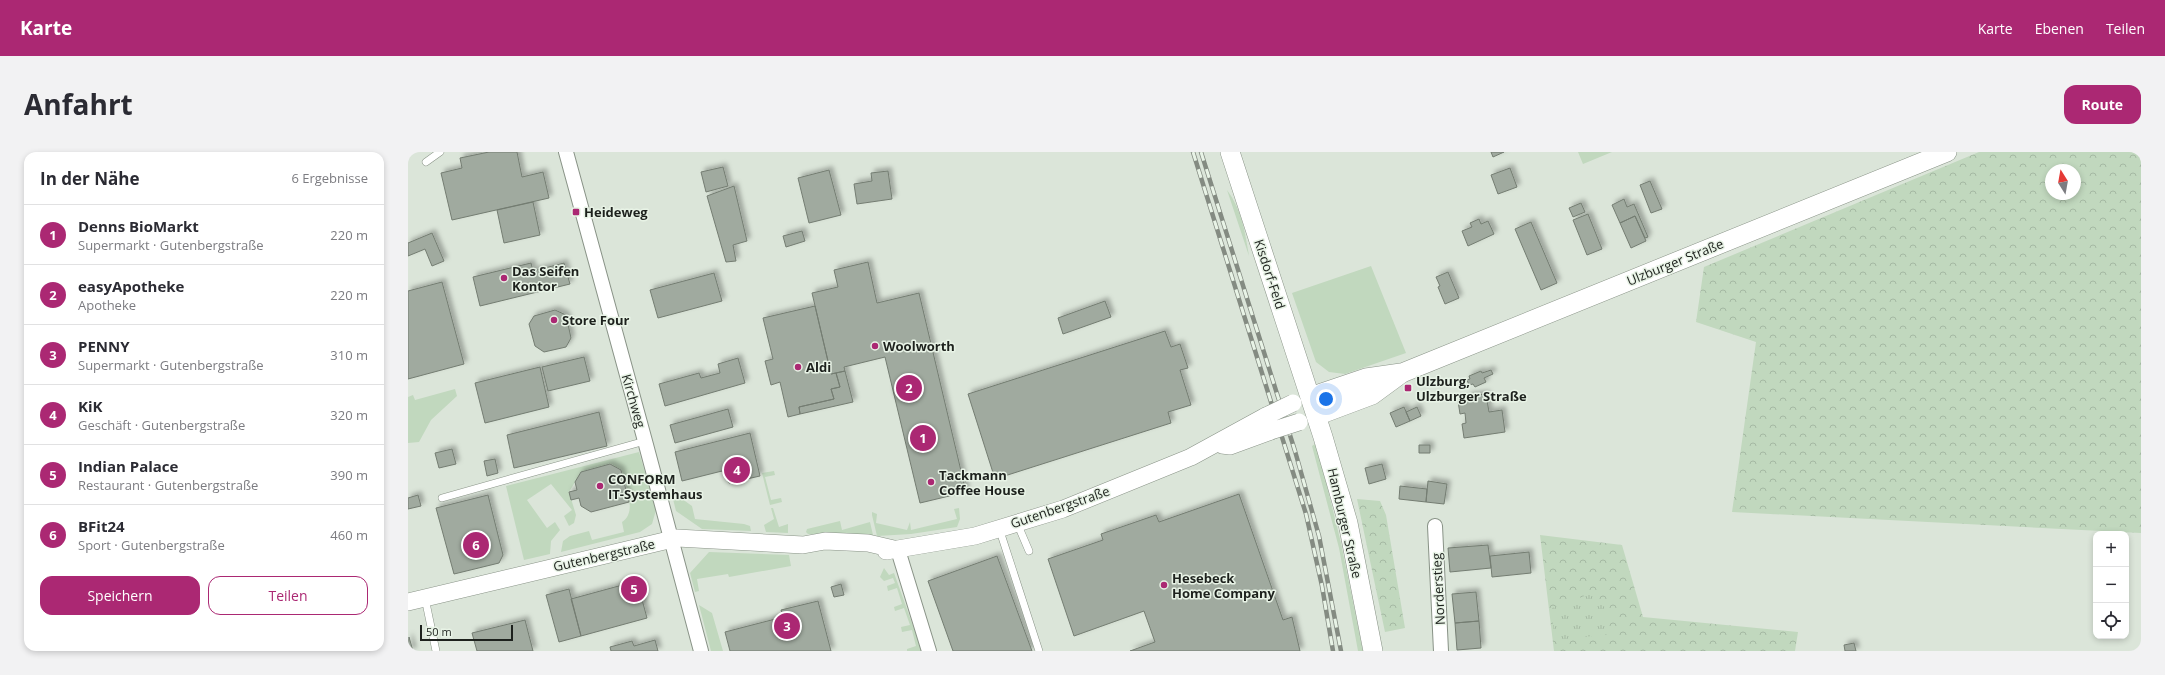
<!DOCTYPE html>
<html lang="de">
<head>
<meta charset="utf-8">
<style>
	:root { --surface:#fff; --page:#f2f2f3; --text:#2b2b33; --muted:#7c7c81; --line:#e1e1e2; --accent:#ab2873 }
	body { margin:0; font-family:"Open Sans",sans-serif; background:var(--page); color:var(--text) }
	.controls { position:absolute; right:12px; bottom:12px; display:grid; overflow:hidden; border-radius:8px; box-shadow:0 2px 6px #0003 }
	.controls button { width:36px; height:36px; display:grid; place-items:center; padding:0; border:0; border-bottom:1px solid var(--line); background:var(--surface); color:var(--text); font:20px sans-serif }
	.compass { position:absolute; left:1637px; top:12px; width:36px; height:36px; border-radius:50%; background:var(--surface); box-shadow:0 2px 6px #0003; rotate:349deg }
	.scale { position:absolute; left:12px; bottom:10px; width:93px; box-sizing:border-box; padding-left:4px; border:2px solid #1d211d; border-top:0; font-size:11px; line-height:14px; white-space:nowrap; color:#1d211d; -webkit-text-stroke:3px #e8f3e6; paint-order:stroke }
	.you { position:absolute; left:918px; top:247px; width:14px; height:14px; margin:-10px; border:3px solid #fff; border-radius:50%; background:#1a73e8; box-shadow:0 0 0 6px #1a73e833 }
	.badge { display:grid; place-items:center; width:26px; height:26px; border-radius:50%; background:var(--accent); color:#fff; font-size:13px; font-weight:700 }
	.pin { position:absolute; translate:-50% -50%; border:2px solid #fff; box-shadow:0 1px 4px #0006 }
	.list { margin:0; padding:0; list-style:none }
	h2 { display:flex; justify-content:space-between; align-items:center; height:52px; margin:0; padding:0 16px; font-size:17px }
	h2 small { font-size:13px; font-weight:400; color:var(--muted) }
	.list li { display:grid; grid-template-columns:26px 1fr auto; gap:12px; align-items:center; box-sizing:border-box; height:60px; padding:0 16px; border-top:1px solid var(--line) }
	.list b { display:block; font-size:15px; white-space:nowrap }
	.list p { margin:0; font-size:13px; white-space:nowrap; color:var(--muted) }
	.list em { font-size:13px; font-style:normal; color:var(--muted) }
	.actions { display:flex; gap:8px; padding:12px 16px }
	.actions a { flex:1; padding:9px 0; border:1px solid var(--accent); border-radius:12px; text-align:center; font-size:14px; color:var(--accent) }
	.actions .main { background:var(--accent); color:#fff }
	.icon { flex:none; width:22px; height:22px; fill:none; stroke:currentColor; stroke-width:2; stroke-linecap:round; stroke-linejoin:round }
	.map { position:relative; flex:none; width:1733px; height:499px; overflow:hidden; border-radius:12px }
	header { display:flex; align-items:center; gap:24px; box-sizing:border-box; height:56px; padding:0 20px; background:var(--accent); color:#fff }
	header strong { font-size:19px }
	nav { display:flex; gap:22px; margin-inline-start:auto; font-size:14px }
	.intro { display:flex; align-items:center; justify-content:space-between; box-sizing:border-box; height:96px; padding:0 24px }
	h1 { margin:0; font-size:28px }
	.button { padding:10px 18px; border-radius:12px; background:var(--accent); color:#fff; font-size:14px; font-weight:700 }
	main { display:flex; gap:24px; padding:0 24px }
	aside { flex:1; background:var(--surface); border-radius:12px; box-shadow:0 2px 6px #0003 }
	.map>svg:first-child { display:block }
	.grass { fill:#c1d8be }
	.forest { fill:url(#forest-crowns); fill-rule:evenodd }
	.park { fill:url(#park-tufts) }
	.building { fill:#a0aa9f; stroke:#747d72; filter:url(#shadow) }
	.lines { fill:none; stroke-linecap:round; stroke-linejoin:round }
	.service-casing { stroke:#899387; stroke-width:8 }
	.minor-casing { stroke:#899387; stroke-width:16 }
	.tertiary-casing { stroke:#899387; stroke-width:18 }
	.secondary-casing { stroke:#899387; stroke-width:20 }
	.service { stroke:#fff; stroke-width:7 }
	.minor { stroke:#fff; stroke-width:14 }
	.tertiary { stroke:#fff; stroke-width:17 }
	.secondary { stroke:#fff; stroke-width:19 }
	.rail-casing { stroke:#848b82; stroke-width:4.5 }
	.rail { stroke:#e8f3e6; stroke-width:3; stroke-dasharray:9; stroke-linecap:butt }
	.tertiary-bridge-casing { stroke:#899387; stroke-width:18; stroke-linecap:butt }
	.tertiary-bridge { stroke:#fff; stroke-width:17 }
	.poi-dot { fill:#ab2873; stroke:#e8f3e6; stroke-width:1.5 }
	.labels { text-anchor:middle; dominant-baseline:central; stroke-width:3; stroke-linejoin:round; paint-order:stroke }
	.poi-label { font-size:13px; font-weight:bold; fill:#1d211d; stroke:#e8f3e6; text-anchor:start }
	.street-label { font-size:13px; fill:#1d211d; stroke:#e8f3e6 }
</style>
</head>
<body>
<header>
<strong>Karte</strong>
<nav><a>Karte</a><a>Ebenen</a><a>Teilen</a></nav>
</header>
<div class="intro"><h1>Anfahrt</h1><a class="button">Route</a></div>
<main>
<aside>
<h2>In der Nähe<small>6 Ergebnisse</small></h2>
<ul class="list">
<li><span class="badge">1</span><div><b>Denns BioMarkt</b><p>Supermarkt · Gutenbergstraße</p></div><em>220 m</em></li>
<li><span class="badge">2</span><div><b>easyApotheke</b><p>Apotheke</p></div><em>220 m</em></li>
<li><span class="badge">3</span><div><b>PENNY</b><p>Supermarkt · Gutenbergstraße</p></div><em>310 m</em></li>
<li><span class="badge">4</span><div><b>KiK</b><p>Geschäft · Gutenbergstraße</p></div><em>320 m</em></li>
<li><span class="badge">5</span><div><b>Indian Palace</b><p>Restaurant · Gutenbergstraße</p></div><em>390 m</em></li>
<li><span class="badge">6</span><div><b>BFit24</b><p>Sport · Gutenbergstraße</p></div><em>460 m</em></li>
</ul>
<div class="actions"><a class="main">Speichern</a><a>Teilen</a></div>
</aside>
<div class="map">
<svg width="1733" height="499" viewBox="0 0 1733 499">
	<defs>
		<pattern id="forest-crowns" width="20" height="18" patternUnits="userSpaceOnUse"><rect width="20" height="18" fill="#c1d8be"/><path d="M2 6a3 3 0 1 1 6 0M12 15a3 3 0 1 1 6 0" fill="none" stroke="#a5b9a3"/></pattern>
		<pattern id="park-tufts" width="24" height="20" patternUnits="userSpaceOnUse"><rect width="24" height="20" fill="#c1d8be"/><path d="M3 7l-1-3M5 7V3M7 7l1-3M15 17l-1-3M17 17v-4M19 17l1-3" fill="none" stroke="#a5b9a3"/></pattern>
		<filter id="shadow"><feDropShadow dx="3.5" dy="-3.5" stdDeviation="2" flood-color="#0004"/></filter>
	</defs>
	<rect width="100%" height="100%" fill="#dbe5d9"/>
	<path class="grass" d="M 1170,0 L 1204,0 L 1175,12 Z
		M 819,38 C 834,58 837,80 841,104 Z
		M 963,114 L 998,201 L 937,222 L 921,220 L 908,210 L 884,141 Z
		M 47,237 L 49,244 L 23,268 L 11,290 L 0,291 L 0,245 L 5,243 L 7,248 Z
		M 907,292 L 916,322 L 933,391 L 955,499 L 950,499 L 931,396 L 904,294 Z
		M 231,300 L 248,358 L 244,372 L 232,380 L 153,400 L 155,389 L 162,384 L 181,379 L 184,388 L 216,380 L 214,370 C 230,360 217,333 213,318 L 202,312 L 173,320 L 161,340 L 168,363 L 166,371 L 161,374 L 156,364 L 164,358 L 143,332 L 119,348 L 139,376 L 147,370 L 152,378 L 143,389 L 142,402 L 116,408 L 98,334 Z
		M 366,319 L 367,323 L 357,325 L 363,348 L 373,346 L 374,350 L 362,353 L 354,321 Z
		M 263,339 L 284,354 L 287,367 L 336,372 L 342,374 L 343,379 L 294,377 L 268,359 Z
		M 363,356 L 365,356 L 371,375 L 380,372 L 380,381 L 358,380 L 356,373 L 366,367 Z
		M 551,356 L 552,367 L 549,375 L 503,382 L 469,384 L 464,363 L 464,360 L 469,362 L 468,371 L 499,378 L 502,370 L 503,378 L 549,367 L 546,357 Z
		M 432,369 L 434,378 L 462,370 L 465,383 L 400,382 L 398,380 L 399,377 Z
		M 301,400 L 381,403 L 383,414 L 321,425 L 320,422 L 289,427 L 291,439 L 287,440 L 282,421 Z
		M 476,416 L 481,423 L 486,421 L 514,499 L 499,499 L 499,497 L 508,494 L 504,478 L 494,480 L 493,475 L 502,473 L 496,456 L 487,459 L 486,455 L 494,452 L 489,436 L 480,439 L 479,434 L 487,431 L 485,426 L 476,429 L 472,425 Z
		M 291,453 L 304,461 L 315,499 L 303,499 Z"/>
	<path class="forest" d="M 1571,0 L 1733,0 L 1733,381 L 1324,360 L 1348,190 L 1288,170 L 1296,115 ZM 1643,18 L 1667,18 L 1667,42 L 1643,42 Z
		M 949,347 L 972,349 L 978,363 L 997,476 L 977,480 Z
		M 1132,383 L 1214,393 L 1235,465 L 1390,480 L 1387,499 L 1146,499 Z"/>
	<path class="park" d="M 1182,442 L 1200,458 L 1200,482 L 1146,489 L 1144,456 Z"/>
	<path class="building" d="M 81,0 L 109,0 L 114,25 L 135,20 L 141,46 L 44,68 L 33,21 L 54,16 L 52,6 Z
		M 1083,0 L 1096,0 L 1085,5 Z
		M 315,15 L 320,34 L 298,40 L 293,20 Z
		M 1102,16 L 1109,35 L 1090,42 L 1083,23 Z
		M 421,18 L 433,63 L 401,71 L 390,26 Z
		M 480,19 L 484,47 L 449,52 L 446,32 L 464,29 L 463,21 Z
		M 1242,29 L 1254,57 L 1243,61 L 1232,33 Z
		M 326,34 L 339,89 L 325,93 L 328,109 L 318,110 L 299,44 Z
		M 1216,47 L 1219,55 L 1226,52 L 1240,85 L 1237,86 L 1227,64 L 1212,71 L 1204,53 Z
		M 125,50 L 132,83 L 96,91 L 89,58 Z
		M 1173,51 L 1177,60 L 1165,65 L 1161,56 Z
		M 1180,62 L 1194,97 L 1179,103 L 1165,68 Z
		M 1227,64 L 1238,89 L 1223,96 L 1212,71 Z
		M 1071,67 L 1073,72 L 1080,69 L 1086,82 L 1060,94 L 1054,79 L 1064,75 L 1062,71 Z
		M 1123,70 L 1149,131 L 1133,138 L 1107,77 Z
		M 394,79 L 397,89 L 378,95 L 375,84 Z
		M 24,81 L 36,109 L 24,114 L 17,97 L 0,104 L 0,91 Z
		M 460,110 L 469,151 L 511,141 L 558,340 L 512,351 L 477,205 L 436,215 L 437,219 L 423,222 L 404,141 L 430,135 L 426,118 Z
		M 123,111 L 125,119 L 156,111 L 162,132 L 72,154 L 65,125 Z
		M 1040,120 L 1051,146 L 1037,152 L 1030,135 L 1032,134 L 1028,125 Z
		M 306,121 L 314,149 L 250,166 L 242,138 Z
		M 34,130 L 56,212 L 0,227 L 0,139 Z
		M 697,149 L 703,165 L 655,182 L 650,166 Z
		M 407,154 L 423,222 L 428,221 L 432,235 L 423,237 L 426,247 L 391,255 L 392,262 L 380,265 L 372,230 L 363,233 L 357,209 L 365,207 L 355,166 Z
		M 147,158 L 158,163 L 163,186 L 158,195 L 136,200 L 127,194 L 121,172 L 126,164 Z
		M 757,179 L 763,195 L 772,192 L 780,216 L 772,218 L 783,253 L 760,260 L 763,271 L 587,327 L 560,242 Z
		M 176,205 L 182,229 L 140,239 L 134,215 Z
		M 330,206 L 337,231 L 257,254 L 251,232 L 291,221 L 293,226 L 312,221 L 310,212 Z
		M 132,215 L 141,255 L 77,271 L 67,231 Z
		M 1083,218 L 1085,222 L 1076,226 L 1078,230 L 1067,235 L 1065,232 L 1061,233 L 1059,228 L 1062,227 L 1061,224 L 1073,219 L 1074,221 Z
		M 437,219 L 445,250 L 392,262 L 391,255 L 426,247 L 423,237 L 432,235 L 428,221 Z
		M 1078,242 L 1081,260 L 1094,258 L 1097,280 L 1056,286 L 1054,272 L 1058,271 L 1057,261 L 1052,262 L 1050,249 L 1060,248 L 1060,244 Z
		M 996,255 L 1002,269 L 988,275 L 982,261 Z
		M 1009,255 L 1013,264 L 1002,269 L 998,260 Z
		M 320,257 L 325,275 L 267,291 L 262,273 Z
		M 191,260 L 199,294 L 106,316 L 99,283 Z
		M 342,281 L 352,324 L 321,331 L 314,319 L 274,329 L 267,300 Z
		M 1011,293 L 1022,293 L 1022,301 L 1011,301 Z
		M 44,297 L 48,312 L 31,316 L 27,301 Z
		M 87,307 L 90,321 L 79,324 L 76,309 Z
		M 202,312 L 213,318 L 221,350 L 183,360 L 173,354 L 171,346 L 163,348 L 161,340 L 169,338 L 167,330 L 173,320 Z
		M 974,312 L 978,327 L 961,332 L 957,316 Z
		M 1020,329 L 1039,332 L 1036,352 L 1018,350 Z
		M 992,334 L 1019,337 L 1018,350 L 991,347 Z
		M 831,342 L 875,468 L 884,465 L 892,499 L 722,499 L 747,490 L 736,459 L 666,484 L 640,407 L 695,388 L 693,382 L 748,363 L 751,370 Z
		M 10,343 L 13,354 L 0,357 L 0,346 Z
		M 80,343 L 95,403 L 91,411 L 46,422 L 28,356 Z
		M 1080,393 L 1083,416 L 1042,420 L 1040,396 Z
		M 1121,400 L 1123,421 L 1084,425 L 1082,404 Z
		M 589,404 L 624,499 L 545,499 L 520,429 Z
		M 229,429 L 239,466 L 173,484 L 163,447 Z
		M 433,432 L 436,443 L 426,445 L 423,435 Z
		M 161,437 L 173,484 L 151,490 L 138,443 Z
		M 1068,440 L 1071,469 L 1047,471 L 1044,442 Z
		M 410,449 L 423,499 L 322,499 L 317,480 L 375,465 L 373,458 Z
		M 117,468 L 125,499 L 69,499 L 64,481 Z
		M 1071,469 L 1073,496 L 1049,498 L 1047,471 Z
		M 1,485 L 5,499 L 0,499 Z
		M 247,488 L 250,499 L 203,499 L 202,495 L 224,489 L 226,494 Z
		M 1446,491 L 1448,499 L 1437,499 L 1436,493 Z"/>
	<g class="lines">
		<g class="service-casing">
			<path id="service" d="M 18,10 L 32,0
				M 34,346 L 237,289
				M 609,371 L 621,399
				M 591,376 L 631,499
				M 17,446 L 28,499"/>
		</g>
		<g class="minor-casing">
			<path id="minor" d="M 158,0 L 237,289 L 293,499
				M 1027,374 L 1033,499
				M 490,398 L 521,499"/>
		</g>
		<g class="tertiary-casing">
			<path id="tertiary" d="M 814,293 L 822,294 L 863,279
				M 478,399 L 567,384 L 655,357 L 783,305 L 858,264
				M 0,450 L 269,386 L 395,393 L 417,389 L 460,391 L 490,398"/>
		</g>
		<g class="secondary-casing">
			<path id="secondary" d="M 822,0 L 915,285 L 940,371 L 965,499
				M 902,245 L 958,226 L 993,221
				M 908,264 L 964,243 L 994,221 L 1539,0"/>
		</g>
		<use href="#service" class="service"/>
		<use href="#minor" class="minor"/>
		<use href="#tertiary" class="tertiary"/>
		<use href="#secondary" class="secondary"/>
		<g class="rail-casing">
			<path id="rail" d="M 785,0 L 898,362 L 914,434 L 925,499
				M 793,0 L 887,299 L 911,384 L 933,499"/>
		</g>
		<use href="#rail" class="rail"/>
		<g class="tertiary-bridge-casing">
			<path id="tertiary-bridge" d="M 858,264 L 885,251
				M 863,279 L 891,270"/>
		</g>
		<use href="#tertiary-bridge" class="tertiary-bridge"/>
	</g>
	<g class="poi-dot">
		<rect x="164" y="56" width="8" height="8" rx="2"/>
		<circle cx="96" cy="126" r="4"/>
		<circle cx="146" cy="168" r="4"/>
		<circle cx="467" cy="194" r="4"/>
		<circle cx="390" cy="215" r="4"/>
		<rect x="996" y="232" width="8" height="8" rx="2"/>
		<circle cx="523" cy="330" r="4"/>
		<circle cx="192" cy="334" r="4"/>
		<circle cx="756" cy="433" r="4"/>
	</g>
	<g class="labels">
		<g class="poi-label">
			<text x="176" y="60">Heideweg</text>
			<text x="104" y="119">Das Seifen<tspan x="104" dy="15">Kontor</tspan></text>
			<text x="154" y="168">Store Four</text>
			<text x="475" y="194">Woolworth</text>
			<text x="398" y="215">Aldi</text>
			<text x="1008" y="229">Ulzburg,<tspan x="1008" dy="15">Ulzburger Straße</tspan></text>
			<text x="531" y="323">Tackmann<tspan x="531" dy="15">Coffee House</tspan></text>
			<text x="200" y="327">CONFORM<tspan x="200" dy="15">IT-Systemhaus</tspan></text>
			<text x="764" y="426">Hesebeck<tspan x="764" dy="15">Home Company</tspan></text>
		</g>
		<g class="street-label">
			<text transform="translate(1267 110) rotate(-22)">Ulzburger Straße</text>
			<text transform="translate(862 122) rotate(72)">Kisdorf-Feld</text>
			<text transform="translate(226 249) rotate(74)">Kirchweg</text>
			<text transform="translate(652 355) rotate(-19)">Gutenbergstraße</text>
			<text transform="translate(937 371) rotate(77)">Hamburger Straße</text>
			<text transform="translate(196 403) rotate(-13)">Gutenbergstraße</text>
			<text transform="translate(1030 437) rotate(-93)">Norderstieg</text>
		</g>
	</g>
</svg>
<div class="controls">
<button>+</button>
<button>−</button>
<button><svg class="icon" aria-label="locate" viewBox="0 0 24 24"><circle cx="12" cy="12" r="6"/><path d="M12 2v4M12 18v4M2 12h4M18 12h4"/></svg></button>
</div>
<svg class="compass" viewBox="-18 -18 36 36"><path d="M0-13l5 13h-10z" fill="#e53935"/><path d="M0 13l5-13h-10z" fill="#7c7c81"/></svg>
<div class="scale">50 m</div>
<div class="you"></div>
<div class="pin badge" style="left:515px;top:286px">1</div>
<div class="pin badge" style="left:501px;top:236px">2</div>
<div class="pin badge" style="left:379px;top:474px">3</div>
<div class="pin badge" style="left:329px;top:318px">4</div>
<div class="pin badge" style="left:226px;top:437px">5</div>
<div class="pin badge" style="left:68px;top:393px">6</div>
</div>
</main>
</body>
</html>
